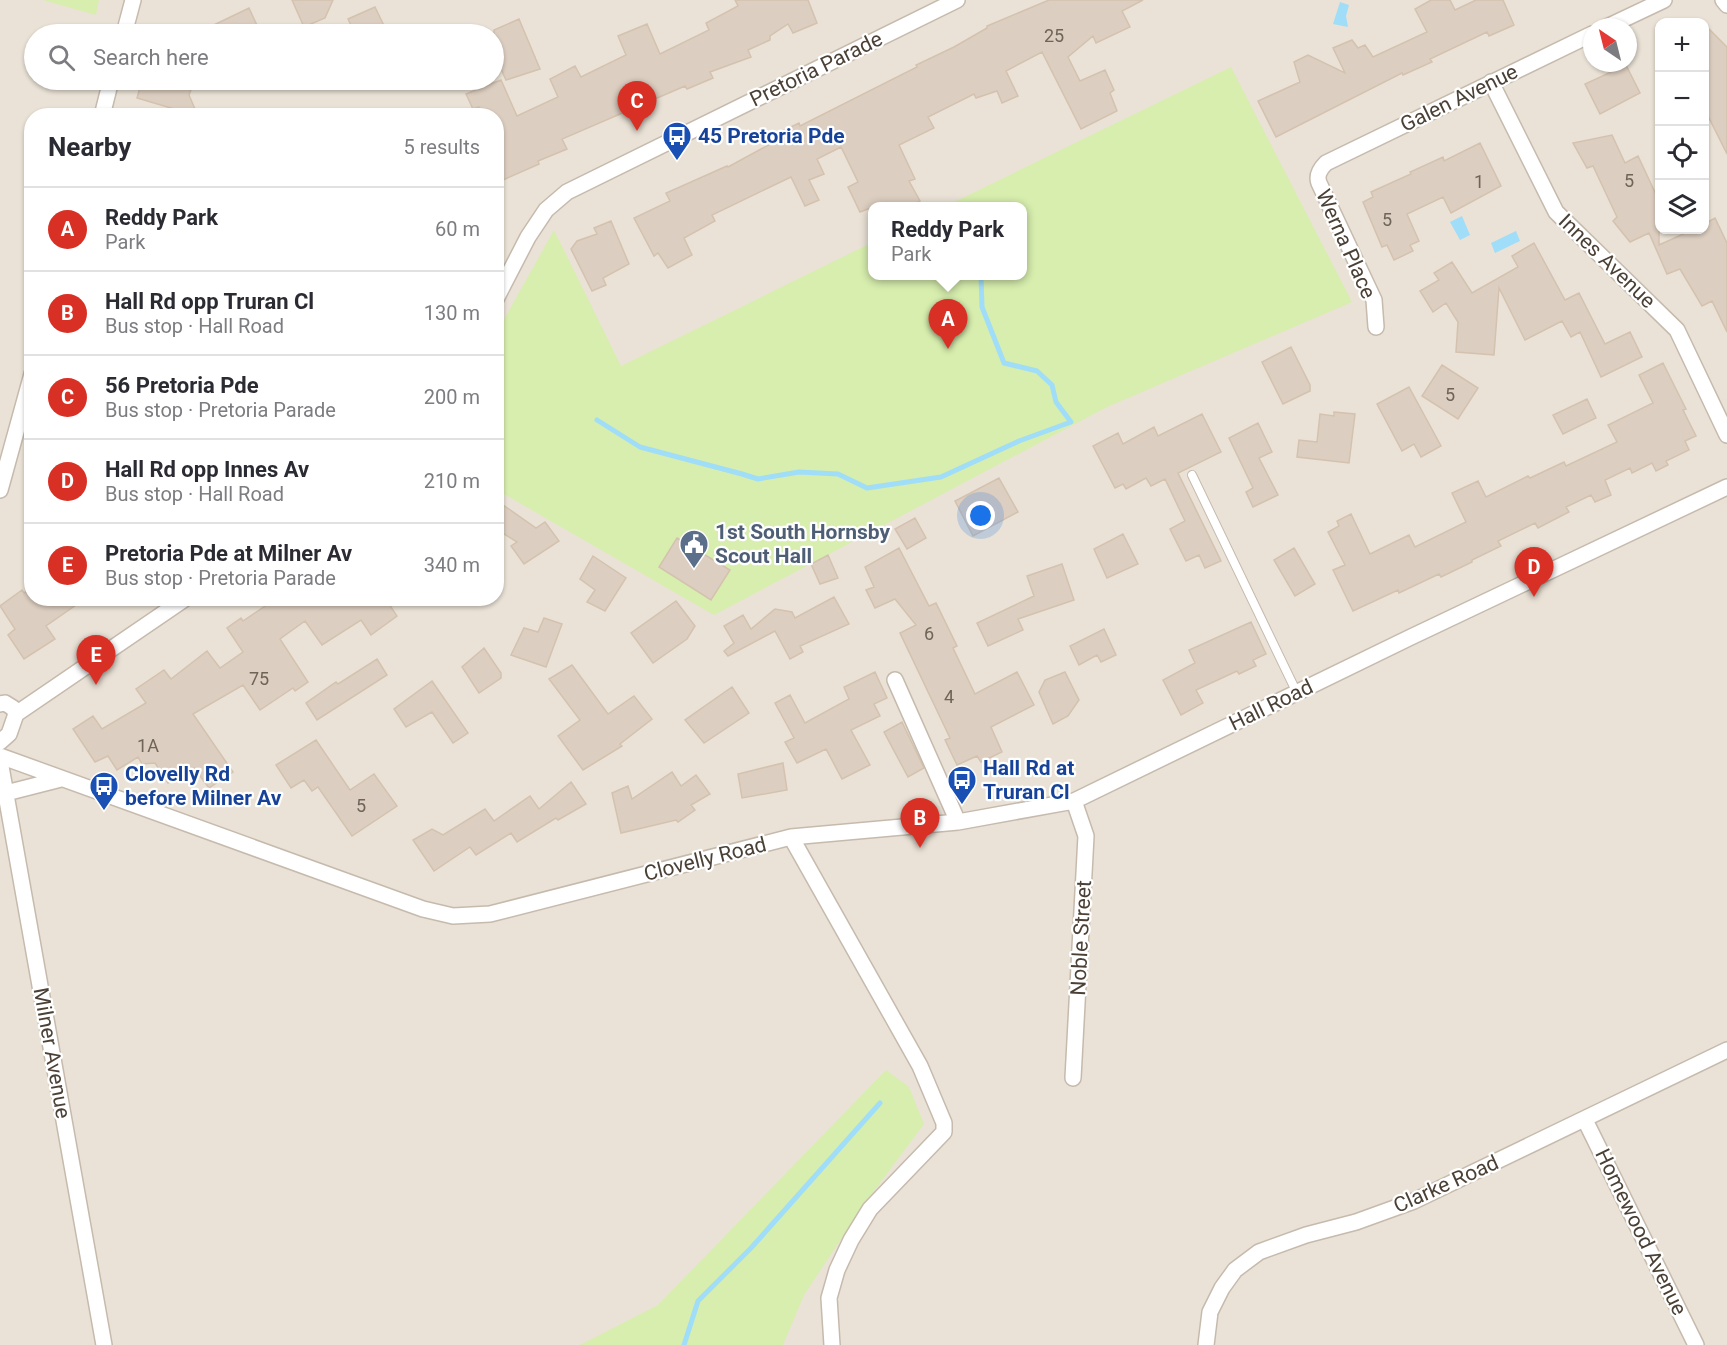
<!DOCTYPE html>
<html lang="en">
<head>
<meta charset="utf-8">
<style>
	:root { --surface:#fff; --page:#f2f2f3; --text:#2b2b33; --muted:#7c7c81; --line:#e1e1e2; --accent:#d93025 }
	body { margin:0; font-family:Roboto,sans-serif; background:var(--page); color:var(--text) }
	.controls { position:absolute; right:18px; top:18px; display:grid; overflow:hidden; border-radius:12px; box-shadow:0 2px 4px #0004 }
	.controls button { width:54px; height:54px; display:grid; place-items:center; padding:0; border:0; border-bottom:2px solid var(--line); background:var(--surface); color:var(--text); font:30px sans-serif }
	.compass { position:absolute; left:1583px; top:18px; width:54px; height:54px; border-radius:50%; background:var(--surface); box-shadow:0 2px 4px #0004; rotate:325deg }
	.you { position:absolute; left:981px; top:516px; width:21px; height:21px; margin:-15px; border:4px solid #fff; border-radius:50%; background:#1a73e8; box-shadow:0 0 0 9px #1a73e833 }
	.badge { display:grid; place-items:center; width:39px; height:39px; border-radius:50%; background:var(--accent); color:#fff; font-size:20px; font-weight:700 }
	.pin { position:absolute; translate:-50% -50px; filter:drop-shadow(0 2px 3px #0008) }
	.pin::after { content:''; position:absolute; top:32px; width:21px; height:18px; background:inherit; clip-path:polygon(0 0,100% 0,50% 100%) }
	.popup { position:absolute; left:868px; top:202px; width:159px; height:78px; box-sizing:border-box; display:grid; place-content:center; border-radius:12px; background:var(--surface); filter:drop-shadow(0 2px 4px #0005); font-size:20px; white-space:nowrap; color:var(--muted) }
	.popup b { font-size:22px; color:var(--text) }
	.popup::after { content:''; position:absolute; left:50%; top:100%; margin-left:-12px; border:12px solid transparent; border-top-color:var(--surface) }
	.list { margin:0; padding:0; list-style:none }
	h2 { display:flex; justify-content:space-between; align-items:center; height:78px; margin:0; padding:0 24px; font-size:26px }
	h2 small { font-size:20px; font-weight:400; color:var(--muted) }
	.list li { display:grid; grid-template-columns:39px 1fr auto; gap:18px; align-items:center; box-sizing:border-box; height:84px; padding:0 24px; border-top:2px solid var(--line) }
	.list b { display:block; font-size:22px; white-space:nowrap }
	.list p { margin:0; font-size:20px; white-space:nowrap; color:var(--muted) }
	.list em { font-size:20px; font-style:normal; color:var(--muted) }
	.icon { flex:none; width:33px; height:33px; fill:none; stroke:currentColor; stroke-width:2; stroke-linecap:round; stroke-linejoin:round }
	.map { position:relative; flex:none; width:1727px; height:1345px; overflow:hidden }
	.search { position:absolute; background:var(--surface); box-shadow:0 2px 4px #0004; left:24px; top:24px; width:480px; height:66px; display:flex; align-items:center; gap:15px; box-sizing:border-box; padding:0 21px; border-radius:33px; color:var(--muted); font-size:22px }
	.panel { position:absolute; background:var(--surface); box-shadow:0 2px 4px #0004; left:24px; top:108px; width:480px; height:498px; border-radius:24px }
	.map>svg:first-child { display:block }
	.residential { fill:#eae2d6; fill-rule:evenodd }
	.green { fill:#d7eeae }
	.water { fill:#a0ddf8 }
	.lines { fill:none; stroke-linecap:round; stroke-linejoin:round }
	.stream { stroke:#a0ddf8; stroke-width:5 }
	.building { fill:#dccec0; stroke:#d4c2af; stroke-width:1.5 }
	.lane-casing { stroke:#c6baad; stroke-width:10 }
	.street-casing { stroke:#c6baad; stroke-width:18 }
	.lane { stroke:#fff; stroke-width:8 }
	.street { stroke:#fff; stroke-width:15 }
	.labels { text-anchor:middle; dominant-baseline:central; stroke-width:4.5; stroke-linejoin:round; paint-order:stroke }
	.number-label { font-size:18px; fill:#6f6458 }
	.street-label { font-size:21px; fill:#4b4036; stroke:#fff }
	.transit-label { font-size:21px; font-weight:bold; fill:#164399; stroke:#fff; text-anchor:start }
	.service-label { font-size:21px; font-weight:bold; fill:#4e5e75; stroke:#fff; text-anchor:start }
</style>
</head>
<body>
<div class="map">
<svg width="1727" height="1345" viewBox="0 0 1727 1345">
	<rect width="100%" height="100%" fill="#f6f1e9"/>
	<path class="residential" d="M 0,0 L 1727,0 L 1727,1345 L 781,1345 L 657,1308 L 585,1345 L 0,1345 ZM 1660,22 L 1704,22 L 1704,230 L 1660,230 ZM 1592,27 L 1628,27 L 1628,63 L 1592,63 ZM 34,34 L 494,34 L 494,80 L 34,80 ZM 32,116 L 496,116 L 496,598 L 32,598 ZM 873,206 L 1023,206 L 1023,276 L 873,276 Z"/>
	<path class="green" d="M 43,0 L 99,0 L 96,15 Z
		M 1231,67 L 1352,302 L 1107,407 L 714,615 L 497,490 L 497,332 L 554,230 L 621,366 L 873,242 L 873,276 L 1023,276 L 1023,206 L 946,206 Z
		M 886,1070 L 909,1087 L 924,1124 L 865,1203 L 804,1295 L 783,1345 L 580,1345 L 658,1305 Z"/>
	<path class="water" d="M 1340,2 L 1349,5 L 1346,16 L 1348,27 L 1333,24 Z
		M 1462,216 L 1470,235 L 1460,240 L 1450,222 Z
		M 1516,231 L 1520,241 L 1495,253 L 1491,243 Z"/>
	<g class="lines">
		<path class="stream" d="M 597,420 L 640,447 L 742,474 L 758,479 L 799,472 L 838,474 L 867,488 L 941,477 L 1019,441 L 1071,422 L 1056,402 L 1052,385 L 1037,371 L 1004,363 L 982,307 L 981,276
			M 684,1345 L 698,1301 L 751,1248 L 880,1103"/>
	</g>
	<path class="building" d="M 292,0 L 333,0 L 325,18 L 304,27 Z
		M 735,0 L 808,0 L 817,23 L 793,33 L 788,24 L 770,36 L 770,40 L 748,50 L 751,57 L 710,72 L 713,78 L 687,89 L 685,86 L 562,139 L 567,149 L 538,161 L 539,164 L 496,183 L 496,116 L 484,116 L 479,107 L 473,109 L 466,94 L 501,80 L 517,116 L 558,97 L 550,79 L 575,66 L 581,77 L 626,55 L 618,36 L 647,24 L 660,54 L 709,30 L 706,23 L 738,6 Z
		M 1049,0 L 1143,0 L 1122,11 L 1130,27 L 1096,43 L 1093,36 L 1068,57 L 1080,81 L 1105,70 L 1114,90 L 1110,93 L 1117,111 L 1081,129 L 1042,52 L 1006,71 L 1018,96 L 1002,103 L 997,91 L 976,98 L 974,94 L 928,117 L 934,128 L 899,145 L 915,179 L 909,181 L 920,201 L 907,207 L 873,207 L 860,212 L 848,187 L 858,182 L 841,147 L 817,159 L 824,174 L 809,180 L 819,200 L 805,206 L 791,177 L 712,215 L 715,221 L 684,238 L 692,255 L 668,268 L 658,253 L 654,256 L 634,218 L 670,201 L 666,193 L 727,166 L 728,167 L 774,142 L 772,136 L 799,123 L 800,126 L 917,67 L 916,65 L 954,47 L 987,28 L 987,26 Z
		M 1431,0 L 1450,0 L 1455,10 L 1476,0 L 1503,0 L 1514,25 L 1489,36 L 1487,32 L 1430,59 L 1432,62 L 1403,75 L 1402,73 L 1276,137 L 1258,101 L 1300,82 L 1294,62 L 1308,55 L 1345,73 L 1333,48 L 1352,40 L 1358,48 L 1365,45 L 1373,57 L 1427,32 L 1415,9 Z
		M 375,7 L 388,34 L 355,34 L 348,19 Z
		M 249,8 L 261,34 L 195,34 Z
		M 519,19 L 540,69 L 506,80 L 494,53 L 494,30 Z
		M 1704,24 L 1727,47 L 1727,154 L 1704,108 Z
		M 1626,65 L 1640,93 L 1600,114 L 1585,84 Z
		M 142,80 L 184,80 L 194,82 L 189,95 L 198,116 L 137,98 Z
		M 1612,135 L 1625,163 L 1638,156 L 1659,201 L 1659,245 L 1692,230 L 1704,230 L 1704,224 L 1715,218 L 1727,243 L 1727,332 L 1712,301 L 1702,306 L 1680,269 L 1667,274 L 1649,233 L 1630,242 L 1613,221 L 1617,217 L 1593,166 L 1587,168 L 1573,143 Z
		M 1480,143 L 1501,186 L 1451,213 L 1443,197 L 1407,214 L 1419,241 L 1410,245 L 1413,251 L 1394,260 L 1387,245 L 1382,247 L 1363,202 L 1373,197 L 1371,192 L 1411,174 L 1410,172 L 1443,157 L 1444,161 Z
		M 611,221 L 629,264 L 603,278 L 606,285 L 592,291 L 571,249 L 577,241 L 597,234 L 594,228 Z
		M 1534,243 L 1565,300 L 1579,293 L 1605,344 L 1630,332 L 1642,357 L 1601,377 L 1580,332 L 1571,337 L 1562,321 L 1525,340 L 1499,288 L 1494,355 L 1456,352 L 1458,322 L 1446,303 L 1433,312 L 1420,291 L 1439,280 L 1434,273 L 1452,262 L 1472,293 L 1518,267 L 1512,256 Z
		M 1291,347 L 1310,385 L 1310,391 L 1283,404 L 1262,362 Z
		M 1663,363 L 1686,409 L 1683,410 L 1696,436 L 1685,441 L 1689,450 L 1666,461 L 1668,465 L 1656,471 L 1652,463 L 1632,473 L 1630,468 L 1605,480 L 1611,495 L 1595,502 L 1591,495 L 1566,507 L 1569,512 L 1538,528 L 1535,523 L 1498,541 L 1501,546 L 1472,560 L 1472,562 L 1441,577 L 1439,574 L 1399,593 L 1398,590 L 1353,611 L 1333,570 L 1345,565 L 1328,532 L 1339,526 L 1337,521 L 1351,514 L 1370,554 L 1409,535 L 1415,547 L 1466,522 L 1452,493 L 1478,481 L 1486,497 L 1528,476 L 1530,478 L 1564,462 L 1566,466 L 1617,442 L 1608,425 L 1653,403 L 1639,375 Z
		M 1442,365 L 1478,388 L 1458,419 L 1422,396 Z
		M 1409,387 L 1441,446 L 1421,457 L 1414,444 L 1402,451 L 1377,404 Z
		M 1587,399 L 1596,418 L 1563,434 L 1553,415 Z
		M 1334,412 L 1355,414 L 1349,463 L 1297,457 L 1299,440 L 1317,442 L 1320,414 L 1334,416 Z
		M 1202,414 L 1221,452 L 1178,473 L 1221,561 L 1205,568 L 1199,555 L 1186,561 L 1170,529 L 1185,521 L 1165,479 L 1151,486 L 1146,478 L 1126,489 L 1123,484 L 1115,488 L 1093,446 L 1118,433 L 1123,444 L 1154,427 L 1158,436 Z
		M 1258,423 L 1272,452 L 1259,458 L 1278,495 L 1253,507 L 1246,492 L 1253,488 L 1229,438 Z
		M 999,478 L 1018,512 L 973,536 L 955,501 Z
		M 496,500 L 536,528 L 545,522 L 559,541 L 524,564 L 511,546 L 517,542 L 496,529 Z
		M 915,518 L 926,538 L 907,549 L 895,529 Z
		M 1123,534 L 1138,564 L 1107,578 L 1094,549 Z
		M 677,538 L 730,570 L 711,600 L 659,567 Z
		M 899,548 L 929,606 L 936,603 L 957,646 L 953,648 L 975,694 L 1017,672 L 1034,705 L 991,727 L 1002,752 L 981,762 L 977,756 L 957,765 L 945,740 L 950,738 L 900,633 L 916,625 L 895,599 L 875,608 L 866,590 L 874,587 L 865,567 Z
		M 1294,548 L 1315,584 L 1295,596 L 1274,560 Z
		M 828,555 L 838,578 L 820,584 L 811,564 Z
		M 593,556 L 626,578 L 605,611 L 587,602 L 595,590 L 580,579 Z
		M 1062,564 L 1074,600 L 1018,619 L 1023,630 L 988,646 L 977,623 L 1034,596 L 1027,576 Z
		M 32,588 L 32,598 L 86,598 L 46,626 L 55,639 L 24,659 L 8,635 L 15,629 L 0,606 L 22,590 L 24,593 Z
		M 834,597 L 849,624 L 800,646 L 803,652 L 790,659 L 775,631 L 728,656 L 724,651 L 734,643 L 724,626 L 743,615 L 751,629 L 775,609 L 792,612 L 795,618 Z
		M 277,598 L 385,598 L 397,616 L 371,635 L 361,620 L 322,645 L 305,621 L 280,639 L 308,682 L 295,691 L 293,688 L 260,710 L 243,685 L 193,714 L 233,772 L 209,788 L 194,768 L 168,783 L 155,763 L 142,764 L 138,757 L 117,770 L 108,756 L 95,762 L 73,729 L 93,716 L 102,729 L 146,703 L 136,689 L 164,670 L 171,679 L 207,651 L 220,668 L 243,652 L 227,628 L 241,618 L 243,621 Z
		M 676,601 L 695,626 L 687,639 L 653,663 L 631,633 Z
		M 544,618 L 562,624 L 546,667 L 511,655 L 524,628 L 538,632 Z
		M 1251,622 L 1266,654 L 1253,660 L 1256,666 L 1239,674 L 1237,671 L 1196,690 L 1203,703 L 1181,715 L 1163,680 L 1195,663 L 1189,650 Z
		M 1104,629 L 1116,655 L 1101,662 L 1097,655 L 1079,665 L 1070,646 Z
		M 484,648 L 501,673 L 501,678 L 479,693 L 462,667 Z
		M 377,659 L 387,675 L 317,720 L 306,703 L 336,682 L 338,684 Z
		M 572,665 L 608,714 L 634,696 L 652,719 L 620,744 L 622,746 L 583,770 L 558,736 L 580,720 L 549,679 Z
		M 875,672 L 887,698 L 874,704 L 880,716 L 851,730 L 870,765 L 842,779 L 826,749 L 797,763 L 785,742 L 794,738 L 775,703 L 790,695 L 805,723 L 849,699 L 844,687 Z
		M 1065,672 L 1079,700 L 1068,716 L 1053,724 L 1039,692 L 1045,680 Z
		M 432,681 L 468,733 L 453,743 L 432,712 L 406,727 L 394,709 Z
		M 732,687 L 749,713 L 704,743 L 685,720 Z
		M 902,722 L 924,768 L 908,777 L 884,732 Z
		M 316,740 L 350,790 L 374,774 L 397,806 L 352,836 L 318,787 L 312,791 L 304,780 L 291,788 L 276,765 Z
		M 783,763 L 787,790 L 742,798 L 738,774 Z
		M 672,772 L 681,786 L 696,775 L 710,794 L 691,805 L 695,810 L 678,822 L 676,820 L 621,833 L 612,793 L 628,786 L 632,799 Z
		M 571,782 L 586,804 L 558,820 L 556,818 L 517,842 L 511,833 L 476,855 L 470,847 L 434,871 L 413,840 L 432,829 L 443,835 L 485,809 L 494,821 L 530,796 L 539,809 Z"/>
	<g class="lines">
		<g class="lane-casing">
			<path id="lane" d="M 1192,475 L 1297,693"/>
		</g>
		<g class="street-casing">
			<path id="street" d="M 1723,0 L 1727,5
				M 1607,27 L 1664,0
				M 124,34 L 133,0
				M 1491,82 L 1556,212 L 1677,330 L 1727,435
				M 102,116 L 111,80
				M 496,299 L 528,237 L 546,210 L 567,192 L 957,0
				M 1376,327 L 1374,300 L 1319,183 C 1316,175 1320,169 1326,163 L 1592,34
				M 0,490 L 32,374
				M 895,680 L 958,822
				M 0,704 L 5,703 L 13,708 L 16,714 L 9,734 L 0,742
				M 16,714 L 186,598
				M 0,756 L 423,909 L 453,916 L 490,914 L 791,837 L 958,822 L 1074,801 L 1411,637 L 1727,487
				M 0,761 L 104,1345
				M 6,793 L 61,779
				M 791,837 L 920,1066 L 944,1123 L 944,1132 L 870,1209 L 851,1240 L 837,1270 L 829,1298 L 832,1345
				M 1073,1078 L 1086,836 L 1074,801
				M 1585,1120 L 1696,1345
				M 1206,1345 L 1210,1312 L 1222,1288 L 1235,1270 L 1259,1252 L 1306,1235 L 1356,1222 L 1414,1201 L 1727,1050"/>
		</g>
		<use href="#lane" class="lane"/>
		<use href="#street" class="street"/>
	</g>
	<defs>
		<g id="bus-pin" transform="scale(1.5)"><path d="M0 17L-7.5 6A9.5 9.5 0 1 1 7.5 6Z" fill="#1a4fb4" stroke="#fff"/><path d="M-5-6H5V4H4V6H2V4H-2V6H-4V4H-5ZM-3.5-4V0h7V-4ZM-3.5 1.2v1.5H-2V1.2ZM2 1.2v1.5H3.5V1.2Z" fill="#fff"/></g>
		<g id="civic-pin" transform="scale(1.5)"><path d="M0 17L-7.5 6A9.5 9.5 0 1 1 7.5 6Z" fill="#5c6f8a" stroke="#fff"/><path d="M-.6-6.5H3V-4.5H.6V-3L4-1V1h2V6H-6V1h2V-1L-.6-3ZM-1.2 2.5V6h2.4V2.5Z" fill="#fff"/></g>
	</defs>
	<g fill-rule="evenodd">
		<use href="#bus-pin" x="677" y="136"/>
		<use href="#civic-pin" x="694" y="544"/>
		<use href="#bus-pin" x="962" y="780"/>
		<use href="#bus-pin" x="104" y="786"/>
	</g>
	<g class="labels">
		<g class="number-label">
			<text x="1054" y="35">25</text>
			<text x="1629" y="180">5</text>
			<text x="1479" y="181">1</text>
			<text x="1387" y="219">5</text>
			<text x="1450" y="394">5</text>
			<text x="929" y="633">6</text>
			<text x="259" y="678">75</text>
			<text x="949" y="696">4</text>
			<text x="148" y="745">1A</text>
			<text x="361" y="805">5</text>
		</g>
		<g class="street-label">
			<text transform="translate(816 69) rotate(-26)">Pretoria Parade</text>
			<text transform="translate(1459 98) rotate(-26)">Galen Avenue</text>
			<text transform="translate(1346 244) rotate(66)">Werna Place</text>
			<text transform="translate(1607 261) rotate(44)">Innes Avenue</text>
			<text transform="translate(1271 705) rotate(-26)">Hall Road</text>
			<text transform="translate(705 859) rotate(-14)">Clovelly Road</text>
			<text transform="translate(1081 938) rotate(-87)">Noble Street</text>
			<text transform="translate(52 1053) rotate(80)">Milner Avenue</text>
			<text transform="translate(1446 1184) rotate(-24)">Clarke Road</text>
			<text transform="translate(1641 1232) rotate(64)">Homewood Avenue</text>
		</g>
		<g class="transit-label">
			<text x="698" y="136">45 Pretoria Pde</text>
			<text x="983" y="768">Hall Rd at<tspan x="983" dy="24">Truran Cl</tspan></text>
			<text x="125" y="774">Clovelly Rd<tspan x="125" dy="24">before Milner Av</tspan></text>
		</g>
		<g class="service-label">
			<text x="715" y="532">1st South Hornsby<tspan x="715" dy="24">Scout Hall</tspan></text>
		</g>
	</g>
</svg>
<div class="controls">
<button>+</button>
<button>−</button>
<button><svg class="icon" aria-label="locate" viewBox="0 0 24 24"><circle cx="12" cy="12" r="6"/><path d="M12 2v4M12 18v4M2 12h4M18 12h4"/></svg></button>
<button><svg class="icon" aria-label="layers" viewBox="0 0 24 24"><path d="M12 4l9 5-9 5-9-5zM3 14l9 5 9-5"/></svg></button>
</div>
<svg class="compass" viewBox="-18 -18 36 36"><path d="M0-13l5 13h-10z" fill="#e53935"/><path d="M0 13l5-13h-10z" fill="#7c7c81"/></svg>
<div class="you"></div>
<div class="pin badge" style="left:948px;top:349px">A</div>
<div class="popup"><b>Reddy Park</b>Park</div>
<div class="pin badge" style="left:920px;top:848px">B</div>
<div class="pin badge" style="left:637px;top:131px">C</div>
<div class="pin badge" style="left:1534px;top:597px">D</div>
<div class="pin badge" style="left:96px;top:685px">E</div>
<div class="search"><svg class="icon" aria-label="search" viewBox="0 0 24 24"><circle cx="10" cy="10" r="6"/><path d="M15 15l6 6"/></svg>Search here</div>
<section class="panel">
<h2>Nearby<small>5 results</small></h2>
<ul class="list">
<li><span class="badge">A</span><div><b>Reddy Park</b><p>Park</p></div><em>60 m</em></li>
<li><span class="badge">B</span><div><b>Hall Rd opp Truran Cl</b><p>Bus stop · Hall Road</p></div><em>130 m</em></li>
<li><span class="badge">C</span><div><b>56 Pretoria Pde</b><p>Bus stop · Pretoria Parade</p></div><em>200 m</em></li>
<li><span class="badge">D</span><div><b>Hall Rd opp Innes Av</b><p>Bus stop · Hall Road</p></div><em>210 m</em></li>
<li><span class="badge">E</span><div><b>Pretoria Pde at Milner Av</b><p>Bus stop · Pretoria Parade</p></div><em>340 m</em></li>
</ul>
</section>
</div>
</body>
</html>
